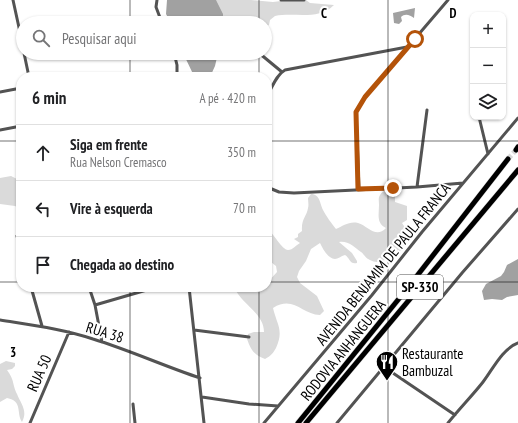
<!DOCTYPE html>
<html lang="pt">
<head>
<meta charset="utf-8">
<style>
	:root { --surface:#fff; --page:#f6f6f6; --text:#202124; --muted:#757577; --line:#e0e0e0 }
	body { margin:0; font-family:"PT Sans Narrow",sans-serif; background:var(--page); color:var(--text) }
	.controls { position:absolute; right:12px; top:12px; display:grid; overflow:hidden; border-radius:8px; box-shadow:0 1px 3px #0004 }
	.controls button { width:36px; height:36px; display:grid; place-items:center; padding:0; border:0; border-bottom:1px solid var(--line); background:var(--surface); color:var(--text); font:20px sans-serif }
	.stop { position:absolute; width:12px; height:12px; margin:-9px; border:3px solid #b45309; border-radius:50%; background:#fff }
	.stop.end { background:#b45309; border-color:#fff; box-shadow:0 1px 4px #0008 }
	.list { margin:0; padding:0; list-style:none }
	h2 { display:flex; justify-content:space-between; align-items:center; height:52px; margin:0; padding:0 16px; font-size:17px }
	h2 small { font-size:13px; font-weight:400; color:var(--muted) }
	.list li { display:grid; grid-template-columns:26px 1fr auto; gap:12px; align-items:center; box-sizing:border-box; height:56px; padding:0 16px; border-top:1px solid var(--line) }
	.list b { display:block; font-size:15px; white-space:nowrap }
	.list p { margin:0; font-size:13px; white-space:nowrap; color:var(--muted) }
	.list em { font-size:13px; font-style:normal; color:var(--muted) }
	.icon { flex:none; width:22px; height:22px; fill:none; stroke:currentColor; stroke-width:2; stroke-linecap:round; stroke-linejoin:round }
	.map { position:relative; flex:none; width:518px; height:423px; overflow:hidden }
	.search { position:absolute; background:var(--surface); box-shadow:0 1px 3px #0004; left:16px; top:16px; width:256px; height:44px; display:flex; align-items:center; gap:10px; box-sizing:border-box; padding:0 14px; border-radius:22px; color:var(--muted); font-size:15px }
	.panel { position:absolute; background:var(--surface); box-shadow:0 1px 3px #0004; left:16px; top:72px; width:256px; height:220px; border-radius:16px }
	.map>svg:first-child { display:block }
	.green { fill:#dadada }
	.water { fill:#a1a1a1 }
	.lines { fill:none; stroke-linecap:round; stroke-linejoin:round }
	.highway-tunnel { stroke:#d9d9d9; stroke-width:5; stroke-dasharray:5 2.5; stroke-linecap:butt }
	.highway-casing { stroke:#dbdbdb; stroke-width:6 }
	.street { stroke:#535353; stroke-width:3 }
	.highway { stroke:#000; stroke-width:5 }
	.route { stroke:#b45309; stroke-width:5 }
	.grid { fill:none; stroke:#000; stroke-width:1; stroke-opacity:0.55 }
	.labels { text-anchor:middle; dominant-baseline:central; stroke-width:4; stroke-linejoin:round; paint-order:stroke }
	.shield { fill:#fff; stroke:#4c4c4c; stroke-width:1 }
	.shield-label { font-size:14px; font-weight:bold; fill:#000 }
	.street-label { font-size:15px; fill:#000; stroke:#fff }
	.poi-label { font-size:15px; fill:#000; stroke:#fff; text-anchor:start }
	.grid-label { font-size:13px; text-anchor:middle; font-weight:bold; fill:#000; stroke:#fff; stroke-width:4; stroke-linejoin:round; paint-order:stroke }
</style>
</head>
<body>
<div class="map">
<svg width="518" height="423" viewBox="0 0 518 423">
	<rect width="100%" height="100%" fill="#fff"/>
	<path class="green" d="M 211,0 L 251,0 L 273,2 L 289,0 L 306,0 L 310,3 L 334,5 C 318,21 295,12 275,16 L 270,20 L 269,25 L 265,27 L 265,23 L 249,23 L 244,20 L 239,19 L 235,23 L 218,23 Z
		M 11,176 L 21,181 L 21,209 L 15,206 L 0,204 L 0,178 Z
		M 391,189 L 395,191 L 395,202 L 407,206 L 407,220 L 402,223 L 406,229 L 404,231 L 407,238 C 403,250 397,257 385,260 C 380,262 375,263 370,260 C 365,258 364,254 361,252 C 355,247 347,240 339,242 L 352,253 L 357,261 L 357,263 C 350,265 350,258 345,255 C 341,256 338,259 335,259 C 327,258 323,249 320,243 L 311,249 L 306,261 L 299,271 L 297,277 L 300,283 L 317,296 L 324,311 L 320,315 C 302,315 294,295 273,308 C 277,325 284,330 276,348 C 273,353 271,356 265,359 C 254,355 251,350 247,339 L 248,334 L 254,332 L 264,332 C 264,313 241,304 234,287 L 256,288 L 267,287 L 267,283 L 277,272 L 276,266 L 267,259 L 267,229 C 273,232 282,250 288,250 C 293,250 296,245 300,243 L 294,239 L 298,237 L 298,234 L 302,231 C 301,219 307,216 308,208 C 309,205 308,201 308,198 L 311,194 C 320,194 320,204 323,210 C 326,216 332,224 336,229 C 343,226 349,221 358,223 C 368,226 376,239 386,228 C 376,223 379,214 379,205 C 379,201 378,198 380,195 C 382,191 387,190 391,189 Z
		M 6,361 L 15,363 L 15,366 L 12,369 L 7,370 C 15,381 12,384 17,394 C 21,404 28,411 22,422 C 16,413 23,401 7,398 L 0,402 L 0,364 Z"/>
	<path class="water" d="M 167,0 L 216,0 L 223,14 L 223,23 L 171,23 L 166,14 Z
		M 415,8 L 414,18 C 410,15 405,13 401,17 L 402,21 L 399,24 L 394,23 L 393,13 Z
		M 183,53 L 218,53 L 215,66 L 210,77 L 194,77 L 194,76 Z
		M 518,259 L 518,295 L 507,297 L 502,300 L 492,299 L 484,300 L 482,291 L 486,284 L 501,276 L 504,272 L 507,265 Z"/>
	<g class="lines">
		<path class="highway-tunnel" d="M 508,159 L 516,150"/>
		<g class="highway-casing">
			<path id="highway" d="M 516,150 L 518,147
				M 298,423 L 406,290 L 508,159
				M 306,423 L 518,170"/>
		</g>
		<path class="street" d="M 13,0 L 23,46
			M 157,0 L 156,7 L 162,23
			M 281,0 L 304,0
			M 24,53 L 29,77
			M 174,53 L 177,65 L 177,77
			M 259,53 L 282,72
			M 0,92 L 21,88
			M 267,96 C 272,88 276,75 285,70 L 407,47
			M 479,117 L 488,154
			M 0,130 L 21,126
			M 267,187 L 279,192 L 294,193 L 417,187 L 463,183
			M 417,187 L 427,110
			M 359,189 L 356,112 L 365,97 L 448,0
			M 17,236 L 21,250
			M 31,287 L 42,326
			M 89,287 L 95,305 L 102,342
			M 189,287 L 204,423
			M 95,305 L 157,287
			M 0,320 C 31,325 63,329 93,339 C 129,350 164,366 200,378
			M 194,330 L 249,337
			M 384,367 L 455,415
			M 202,397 L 249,404 L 278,406
			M 133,404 L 135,423
			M 30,423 L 69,332
			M 264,423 L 372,295 L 422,232 L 518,118
			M 337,423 L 462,273 L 518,209
			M 448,423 C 459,409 472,396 483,382 C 493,369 502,349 518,343"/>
		<use href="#highway" class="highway"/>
	</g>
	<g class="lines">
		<path class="route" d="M 393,188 L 358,189 L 356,112 L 365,97 L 415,39"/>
	</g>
	<path class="grid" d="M 130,0 L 130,23M 259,0 L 259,23M 388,0 L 388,423M 130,53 L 130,77M 259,53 L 259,77M 0,141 L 21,141M 267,141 L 518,141M 0,282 L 21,282M 267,282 L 518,282M 130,287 L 130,423M 259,287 L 259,423"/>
	<defs>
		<g id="restaurant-pin" transform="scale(1.15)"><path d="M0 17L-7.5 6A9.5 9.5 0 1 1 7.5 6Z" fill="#000" stroke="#fff"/><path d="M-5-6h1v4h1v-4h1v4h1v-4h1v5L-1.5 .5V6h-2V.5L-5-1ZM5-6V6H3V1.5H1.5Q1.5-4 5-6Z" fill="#fff"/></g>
	</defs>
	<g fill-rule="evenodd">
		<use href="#restaurant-pin" x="387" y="362"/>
	</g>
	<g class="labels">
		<rect class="shield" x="397" y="275" width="46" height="24" rx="3"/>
		<g class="shield-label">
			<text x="420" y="287">SP-330</text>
		</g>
		<g class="street-label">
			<text transform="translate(383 264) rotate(-51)">AVENIDA BENJAMIM DE PAULA FRANCA</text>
			<text transform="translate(105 332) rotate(17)">RUA 38</text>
			<text transform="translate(343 350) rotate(-51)">RODOVIA ANHANGUERA</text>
			<text transform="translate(39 373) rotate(-66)">RUA 50</text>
		</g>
		<g class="poi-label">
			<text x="402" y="353">Restaurante<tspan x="402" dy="17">Bambuzal</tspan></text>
		</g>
	</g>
	<g class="grid-label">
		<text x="324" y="18">C</text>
		<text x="453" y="18">D</text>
		<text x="13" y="357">3</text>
	</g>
</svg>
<div class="controls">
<button>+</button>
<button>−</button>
<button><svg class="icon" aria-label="layers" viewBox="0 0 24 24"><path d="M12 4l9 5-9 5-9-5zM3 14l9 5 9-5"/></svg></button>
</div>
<div class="stop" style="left:415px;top:39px"></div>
<div class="stop end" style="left:393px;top:188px"></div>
<div class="search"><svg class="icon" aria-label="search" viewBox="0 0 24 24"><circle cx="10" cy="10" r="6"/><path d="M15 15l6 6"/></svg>Pesquisar aqui</div>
<section class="panel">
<h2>6 min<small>A pé · 420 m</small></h2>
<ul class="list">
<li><svg class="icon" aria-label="ahead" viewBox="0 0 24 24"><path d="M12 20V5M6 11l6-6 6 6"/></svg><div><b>Siga em frente</b><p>Rua Nelson Cremasco</p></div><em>350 m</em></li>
<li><svg class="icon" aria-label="left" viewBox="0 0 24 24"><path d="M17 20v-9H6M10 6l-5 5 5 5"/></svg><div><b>Vire à esquerda</b></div><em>70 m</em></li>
<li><svg class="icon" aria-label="arrive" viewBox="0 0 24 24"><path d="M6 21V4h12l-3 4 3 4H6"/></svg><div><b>Chegada ao destino</b></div></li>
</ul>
</section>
</div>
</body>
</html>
